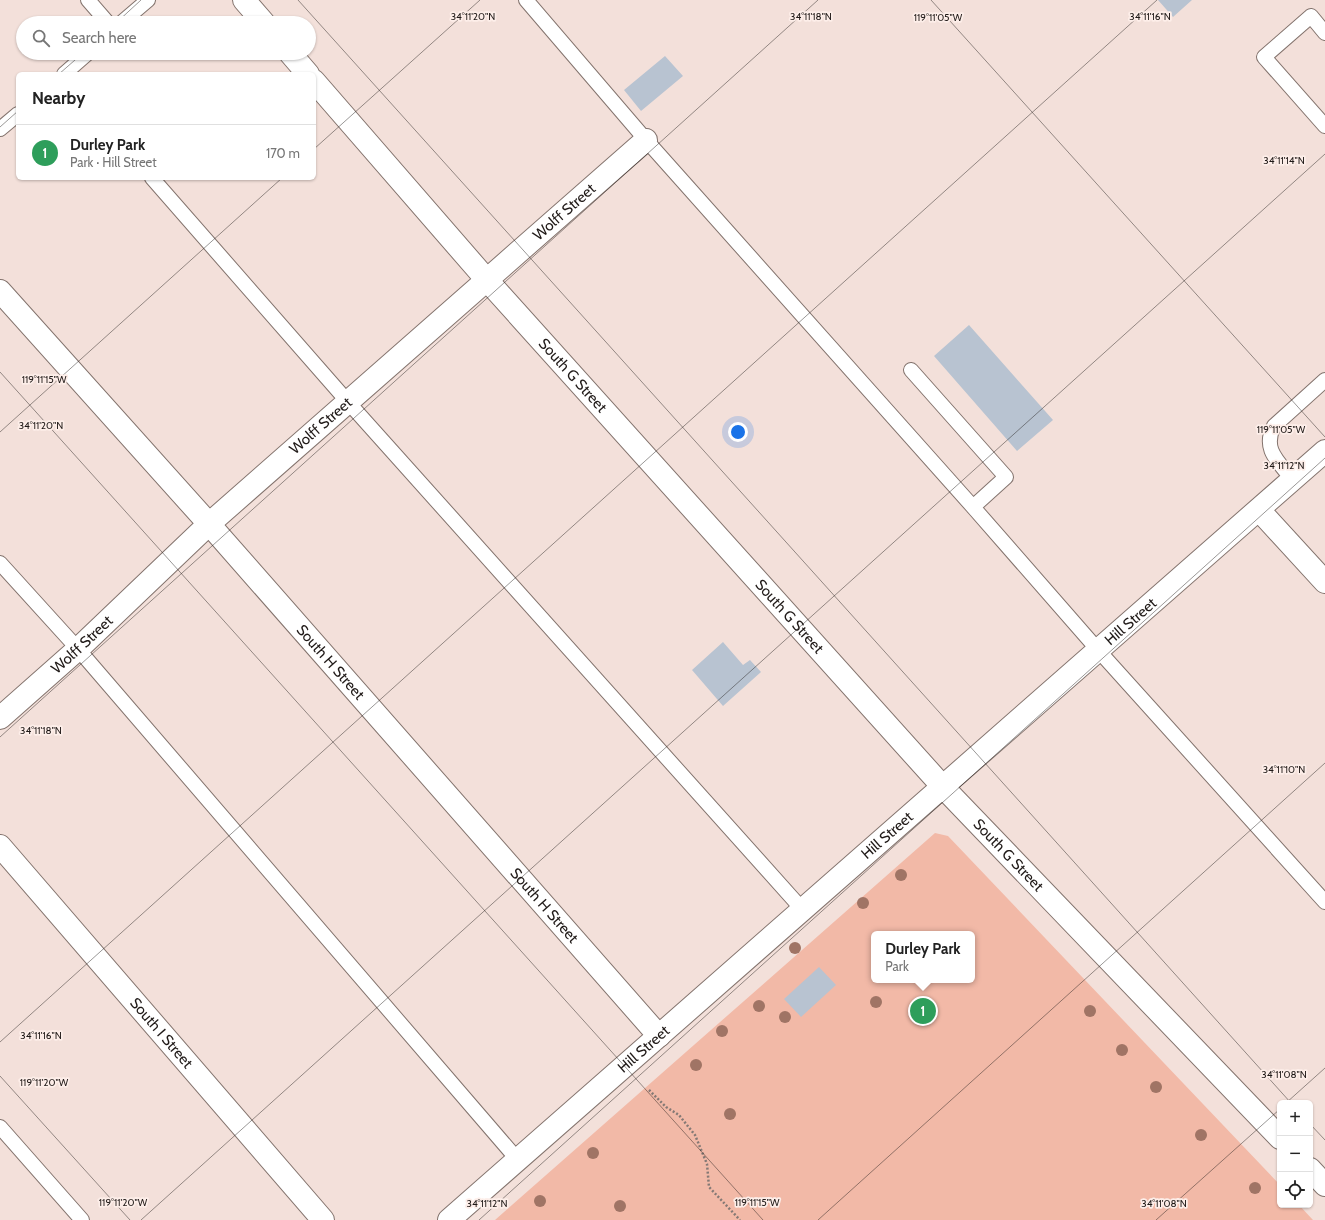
<!DOCTYPE html>
<html lang="en">
<head>
<meta charset="utf-8">
<style>
	:root { --surface:#fff; --page:#f2f2f2; --text:#222; --muted:#767676; --line:#e0e0e0; --accent:#265d95 }
	body { margin:0; font-family:Cabin,sans-serif; background:var(--page); color:var(--text) }
	.controls { position:absolute; right:12px; bottom:12px; display:grid; overflow:hidden; border-radius:6px; box-shadow:0 1px 3px #0004 }
	.controls button { width:36px; height:36px; display:grid; place-items:center; padding:0; border:0; border-bottom:1px solid var(--line); background:var(--surface); color:var(--text); font:20px sans-serif }
	.you { position:absolute; left:738px; top:432px; width:14px; height:14px; margin:-10px; border:3px solid #fff; border-radius:50%; background:#1a73e8; box-shadow:0 0 0 6px #1a73e833 }
	.badge { display:grid; place-items:center; width:26px; height:26px; border-radius:50%; background:var(--accent); color:#fff; font-size:13px; font-weight:700 }
	.pin { position:absolute; translate:-50% -50%; border:2px solid #fff; box-shadow:0 1px 4px #0006 }
	.popup { position:absolute; left:871px; top:931px; width:104px; height:52px; box-sizing:border-box; display:grid; place-content:center; border-radius:6px; background:var(--surface); filter:drop-shadow(0 1px 3px #0005); font-size:13px; white-space:nowrap; color:var(--muted) }
	.popup b { font-size:15px; color:var(--text) }
	.popup::after { content:''; position:absolute; left:50%; top:100%; margin-left:-8px; border:8px solid transparent; border-top-color:var(--surface) }
	.list { margin:0; padding:0; list-style:none }
	h2 { display:flex; justify-content:space-between; align-items:center; height:52px; margin:0; padding:0 16px; font-size:17px }
	h2 small { font-size:13px; font-weight:400; color:var(--muted) }
	.list li { display:grid; grid-template-columns:26px 1fr auto; gap:12px; align-items:center; box-sizing:border-box; height:56px; padding:0 16px; border-top:1px solid var(--line) }
	.list b { display:block; font-size:15px; white-space:nowrap }
	.list p { margin:0; font-size:13px; white-space:nowrap; color:var(--muted) }
	.list em { font-size:13px; font-style:normal; color:var(--muted) }
	.icon { flex:none; width:22px; height:22px; fill:none; stroke:currentColor; stroke-width:2; stroke-linecap:round; stroke-linejoin:round }
	.map { position:relative; flex:none; width:1325px; height:1220px; overflow:hidden }
	.search { position:absolute; background:var(--surface); box-shadow:0 1px 3px #0004; left:16px; top:16px; width:300px; height:44px; display:flex; align-items:center; gap:10px; box-sizing:border-box; padding:0 14px; border-radius:22px; color:var(--muted); font-size:15px }
	.panel { position:absolute; background:var(--surface); box-shadow:0 1px 3px #0004; left:16px; top:72px; width:300px; height:108px; border-radius:6px }
	.map>svg:first-child { display:block }
	.green { fill:#f2b9a7; fill-rule:evenodd }
	.building { fill:#b8c3d1 }
	.lines { fill:none; stroke-linecap:round; stroke-linejoin:round }
	.service-casing { stroke:#83736d; stroke-width:16 }
	.minor-casing { stroke:#83736d; stroke-width:24 }
	.path { stroke:#857975; stroke-width:2.5; stroke-dasharray:2 2; stroke-linecap:butt }
	.service { stroke:#fff; stroke-width:14 }
	.minor { stroke:#fff; stroke-width:22 }
	.tree { fill:#a07465 }
	.ticks { fill:none; stroke:#201a18; stroke-width:1; stroke-opacity:0.45 }
	.labels { text-anchor:middle; dominant-baseline:central; stroke-width:3.5; stroke-linejoin:round; paint-order:stroke }
	.street-label { font-size:15px; fill:#201a18; stroke:#fdeee9 }
	.ticks-label { font-size:10px; text-anchor:middle; fill:#201a18; stroke:#fdeee9; stroke-width:3.5; stroke-linejoin:round; paint-order:stroke }
</style>
</head>
<body>
<div class="map">
<svg width="1325" height="1220" viewBox="0 0 1325 1220">
	<rect width="100%" height="100%" fill="#f3e0da"/>
	<path class="green" d="M 935,833 L 948,836 L 1280,1185 L 1280,1205 L 1299,1205 L 1313,1220 L 495,1220 ZM 874,934 L 972,934 L 972,980 L 874,980 Z"/>
	<path class="building" d="M 1158,0 L 1192,0 L 1173,17 Z
		M 665,56 L 683,76 L 641,111 L 624,90 Z
		M 969,325 L 1053,420 L 1017,451 L 934,356 Z
		M 723,642 L 743,665 L 750,660 L 761,672 L 723,706 L 692,670 Z
		M 819,967 L 836,985 L 801,1017 L 784,999 Z"/>
	<g class="lines">
		<g class="service-casing">
			<path id="service" d="M 88,0 L 108,23
				M 526,0 L 646,140 L 973,507 L 1098,650 L 1325,902
				M 121,23 L 148,0
				M 1325,33 L 1311,16 L 1264,57 L 1325,126
				M 64,74 L 88,53
				M 0,129 L 18,114
				M 152,178 L 348,402 L 802,909
				M 911,370 L 1006,477 L 973,507
				M 1292,479 C 1278,461 1262,449 1274,426 L 1325,380
				M 0,563 L 78,649 L 517,1159
				M 0,1127 L 82,1220"/>
		</g>
		<g class="minor-casing">
			<g id="minor">
				<path d="M 244,0 L 264,23"/>
				<path d="M 290,53 L 308,74"/>
				<path id="s1" d="M 314,81 L 486,279 L 943,787 L 1280,1138"/>
				<path id="s2" d="M 0,291 L 209,524 L 659,1036"/>
				<path d="M 1259,510 L 1325,582"/>
				<path id="s3" d="M 0,718 L 78,649 L 209,524 L 646,140"/>
				<path id="s4" d="M 0,846 L 323,1220"/>
				<path d="M 1310,1169 L 1325,1185"/>
				<path id="s5" d="M 449,1220 L 1325,451"/>
			</g>
		</g>
		<path class="path" d="M 649,1090 L 666,1107 L 679,1115 L 695,1135 L 707,1164 L 709,1187 L 740,1220"/>
		<use href="#service" class="service"/>
		<use href="#minor" class="minor"/>
	</g>
	<g class="tree">
		<circle cx="901" cy="875" r="6"/>
		<circle cx="863" cy="903" r="6"/>
		<circle cx="795" cy="948" r="6"/>
		<circle cx="876" cy="1002" r="6"/>
		<circle cx="759" cy="1006" r="6"/>
		<circle cx="1090" cy="1011" r="6"/>
		<circle cx="785" cy="1017" r="6"/>
		<circle cx="722" cy="1031" r="6"/>
		<circle cx="1122" cy="1050" r="6"/>
		<circle cx="696" cy="1065" r="6"/>
		<circle cx="1156" cy="1087" r="6"/>
		<circle cx="730" cy="1114" r="6"/>
		<circle cx="1201" cy="1135" r="6"/>
		<circle cx="593" cy="1153" r="6"/>
		<circle cx="1255" cy="1188" r="6"/>
		<circle cx="540" cy="1201" r="6"/>
		<circle cx="620" cy="1206" r="6"/>
	</g>
	<path class="ticks" d="M 298,0 L 1291,1103M 931,0 L 1325,437M 116,23 L 141,0M 59,74 L 83,53M 0,127 L 18,111M 314,149 L 480,0M 0,372 L 763,1220M 0,432 L 282,178M 0,737 L 818,0M 0,1042 L 1157,0M 0,1076 L 130,1220M 1286,1103 L 1325,1068M 1310,1124 L 1325,1140M 141,1220 L 1325,154M 479,1220 L 1325,458M 818,1220 L 1325,763M 1156,1220 L 1280,1109"/>
	<g class="labels">
		<g class="street-label">
			<text stroke="none"><textPath href="#s3" startOffset="758">Wolff Street</textPath></text>
			<text stroke="none"><textPath href="#s1" startOffset="392">South G Street</textPath></text>
			<text stroke="none"><textPath href="#s3" startOffset="434">Wolff Street</textPath></text>
			<text stroke="none"><textPath href="#s1" startOffset="716">South G Street</textPath></text>
			<text stroke="none"><textPath href="#s5" startOffset="907">Hill Street</textPath></text>
			<text stroke="none"><textPath href="#s3" startOffset="110">Wolff Street</textPath></text>
			<text stroke="none"><textPath href="#s2" startOffset="497">South H Street</textPath></text>
			<text stroke="none"><textPath href="#s5" startOffset="583">Hill Street</textPath></text>
			<text stroke="none"><textPath href="#s1" startOffset="1040">South G Street</textPath></text>
			<text stroke="none"><textPath href="#s2" startOffset="821">South H Street</textPath></text>
			<text stroke="none"><textPath href="#s4" startOffset="247">South I Street</textPath></text>
			<text stroke="none"><textPath href="#s5" startOffset="259">Hill Street</textPath></text>
		</g>
	</g>
	<g class="ticks-label">
		<text x="473" y="20">34°11'20"N</text>
		<text x="811" y="20">34°11'18"N</text>
		<text x="1150" y="20">34°11'16"N</text>
		<text x="938" y="21">119°11'05"W</text>
		<text x="1284" y="164">34°11'14"N</text>
		<text x="44" y="383">119°11'15"W</text>
		<text x="41" y="429">34°11'20"N</text>
		<text x="1281" y="433">119°11'05"W</text>
		<text x="1284" y="469">34°11'12"N</text>
		<text x="41" y="734">34°11'18"N</text>
		<text x="1284" y="773">34°11'10"N</text>
		<text x="41" y="1039">34°11'16"N</text>
		<text x="1284" y="1078">34°11'08"N</text>
		<text x="44" y="1086">119°11'20"W</text>
		<text x="123" y="1206">119°11'20"W</text>
		<text x="757" y="1206">119°11'15"W</text>
		<text x="487" y="1207">34°11'12"N</text>
		<text x="1164" y="1207">34°11'08"N</text>
	</g>
</svg>
<div class="controls">
<button>+</button>
<button>−</button>
<button><svg class="icon" aria-label="locate" viewBox="0 0 24 24"><circle cx="12" cy="12" r="6"/><path d="M12 2v4M12 18v4M2 12h4M18 12h4"/></svg></button>
</div>
<div class="you"></div>
<div class="pin badge" style="left:923px;top:1011px;background:#2e9e5b">1</div>
<div class="popup"><b>Durley Park</b>Park</div>
<div class="search"><svg class="icon" aria-label="search" viewBox="0 0 24 24"><circle cx="10" cy="10" r="6"/><path d="M15 15l6 6"/></svg>Search here</div>
<section class="panel">
<h2>Nearby<small></small></h2>
<ul class="list">
<li><span class="badge" style="background:#2e9e5b">1</span><div><b>Durley Park</b><p>Park · Hill Street</p></div><em>170 m</em></li>
</ul>
</section>
</div>
</body>
</html>
